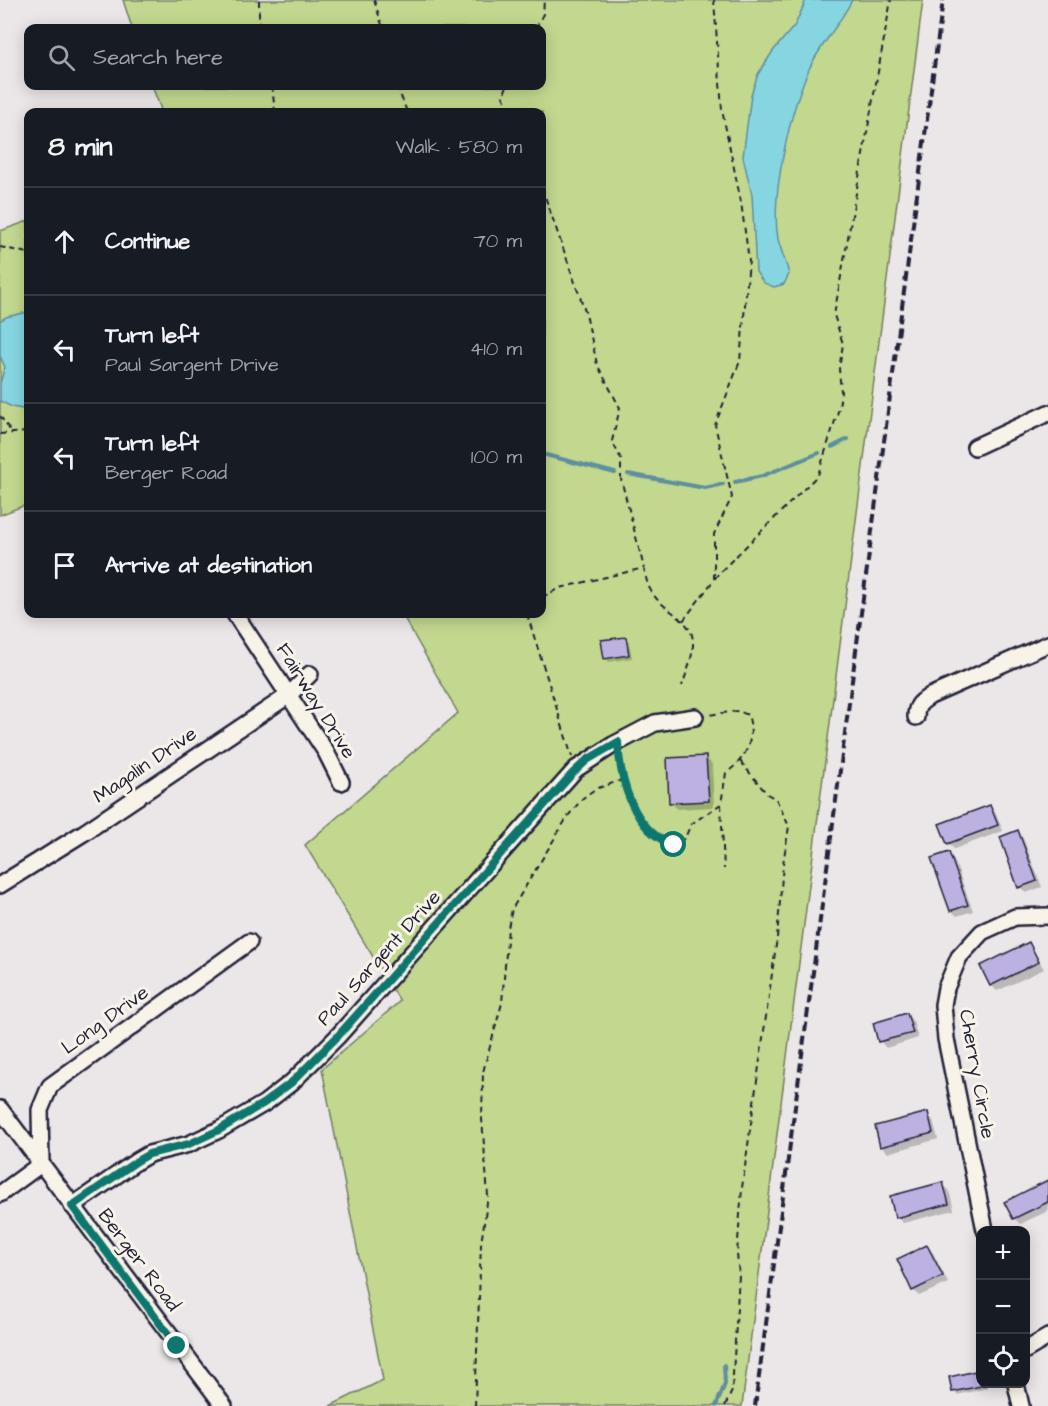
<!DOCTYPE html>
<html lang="en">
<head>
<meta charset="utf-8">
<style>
	:root { --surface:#171b24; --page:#20242c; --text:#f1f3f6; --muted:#9ea1a6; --line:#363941 }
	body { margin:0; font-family:"Architects Daughter",sans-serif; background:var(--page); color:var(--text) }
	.controls { position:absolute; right:18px; bottom:18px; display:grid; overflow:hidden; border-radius:12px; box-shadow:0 3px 15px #0003 }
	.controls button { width:54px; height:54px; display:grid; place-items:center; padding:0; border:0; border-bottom:2px solid var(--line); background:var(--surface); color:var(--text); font:30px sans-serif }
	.stop { position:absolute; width:18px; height:18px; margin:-14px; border:4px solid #0f766e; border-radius:50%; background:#fff }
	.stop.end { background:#0f766e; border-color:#fff; box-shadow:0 2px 6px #0008 }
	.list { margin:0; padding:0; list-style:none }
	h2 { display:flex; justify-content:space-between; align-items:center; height:78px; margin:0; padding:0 24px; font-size:26px }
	h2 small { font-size:20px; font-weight:400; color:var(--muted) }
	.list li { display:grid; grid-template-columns:39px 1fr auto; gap:18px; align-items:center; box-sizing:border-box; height:108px; padding:0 24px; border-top:2px solid var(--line) }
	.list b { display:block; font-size:22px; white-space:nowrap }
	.list p { margin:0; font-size:20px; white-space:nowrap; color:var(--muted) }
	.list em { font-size:20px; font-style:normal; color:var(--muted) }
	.icon { flex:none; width:33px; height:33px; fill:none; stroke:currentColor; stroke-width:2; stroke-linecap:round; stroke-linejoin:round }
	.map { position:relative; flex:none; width:1048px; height:1406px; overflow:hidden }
	.search { position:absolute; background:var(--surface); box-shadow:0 3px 15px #0003; left:24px; top:24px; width:522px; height:66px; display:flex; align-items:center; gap:15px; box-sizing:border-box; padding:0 21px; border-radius:12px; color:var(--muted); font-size:22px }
	.panel { position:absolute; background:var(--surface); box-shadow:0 3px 15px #0003; left:24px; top:108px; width:522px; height:510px; border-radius:12px }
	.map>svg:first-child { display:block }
	.green { fill:#c2d88e; stroke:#727d64; stroke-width:1.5 }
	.water { fill:#86d6e1; stroke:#5e8e9f; stroke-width:1.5 }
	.shadow { fill:#0003 }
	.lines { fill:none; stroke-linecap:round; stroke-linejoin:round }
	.stream { stroke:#5e8e9f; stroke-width:4 }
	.building { fill:#bdb1e2; stroke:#22223b; stroke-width:1.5 }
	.minor-casing { stroke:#22223b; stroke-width:20 }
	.path { stroke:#22223b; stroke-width:2; stroke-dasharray:6 4.5; stroke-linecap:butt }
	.minor { stroke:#f7f3e8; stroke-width:15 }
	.rail { stroke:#22223b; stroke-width:4; stroke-dasharray:9 4.5; stroke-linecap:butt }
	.route { stroke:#0f766e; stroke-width:8 }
	.labels { text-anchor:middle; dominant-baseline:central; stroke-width:6; stroke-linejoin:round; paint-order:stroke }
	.street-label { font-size:20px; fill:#22223b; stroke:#f7f3e8 }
</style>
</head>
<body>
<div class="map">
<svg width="1048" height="1406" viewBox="0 0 1048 1406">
	<rect width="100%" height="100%" fill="#ebe6e7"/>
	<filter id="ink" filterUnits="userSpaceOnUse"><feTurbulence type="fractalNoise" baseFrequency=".0167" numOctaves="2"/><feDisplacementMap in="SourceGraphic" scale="12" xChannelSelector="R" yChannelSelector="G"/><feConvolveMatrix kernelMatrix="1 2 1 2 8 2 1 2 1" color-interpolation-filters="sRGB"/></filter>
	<g filter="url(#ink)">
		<path class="green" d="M 123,0 L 923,0 L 742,1406 L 330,1406 L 383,1380 L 322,1069 L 400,1001 L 305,845 L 458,713 L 402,614 L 542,614 L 542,112 L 162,112 L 152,86 L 542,86 L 542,28 L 132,28 Z
			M 28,221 L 28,504 L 0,515 L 0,231 Z"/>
		<path class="water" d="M 806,0 L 852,0 C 841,22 824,41 812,63 C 792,102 770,195 778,239 C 781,251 786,262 789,274 L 784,284 L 774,287 L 764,283 L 756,272 L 752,195 L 743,157 L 751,95 L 758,74 L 773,51 L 795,25 Z
			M 28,312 L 28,410 L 12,407 L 0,401 L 0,383 L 5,367 L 0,356 L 0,321 L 6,317 Z"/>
		<path class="shadow" d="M 626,638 L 629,642 L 632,658 L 609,662 L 605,658 Z
			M 706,758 L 712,764 L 714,807 L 677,809 L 671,802 Z
			M 990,806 L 996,813 L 1003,831 L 954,849 L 948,843 Z
			M 1017,832 L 1023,838 L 1042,887 L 1026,893 L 1020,887 Z
			M 948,854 L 954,860 L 973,911 L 957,916 L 951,910 Z
			M 1029,944 L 1044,969 L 997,991 L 991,985 Z
			M 907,1015 L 913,1021 L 918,1038 L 886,1048 L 880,1041 Z
			M 927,1114 L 933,1120 L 938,1139 L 888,1153 L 882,1147 Z
			M 1048,1182 L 1048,1211 L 1020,1224 L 1014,1218 Z
			M 942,1184 L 949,1190 L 954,1210 L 903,1223 L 897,1217 Z
			M 927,1247 L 933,1253 L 948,1283 L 919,1296 L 913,1290 Z
			M 980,1372 L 980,1384 L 987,1384 L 988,1388 L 957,1395 L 954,1392 L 951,1378 Z"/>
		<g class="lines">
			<path class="stream" d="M 832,447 L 848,439
				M 542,454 L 615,473
				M 628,474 L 705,488 L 723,484
				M 735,482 L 762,476 L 819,453
				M 716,1406 L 725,1384 L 724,1365"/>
		</g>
		<path class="building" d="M 626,637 L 629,655 L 604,659 L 601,640 Z
			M 706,756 L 709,801 L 669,803 L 667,758 Z
			M 990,805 L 998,825 L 947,844 L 939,824 Z
			M 1018,830 L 1037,881 L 1018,888 L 1000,837 Z
			M 949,852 L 968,905 L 950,911 L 931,858 Z
			M 1029,942 L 1039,962 L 990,986 L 980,966 Z
			M 907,1013 L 913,1033 L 878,1042 L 873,1023 Z
			M 928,1112 L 933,1133 L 880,1147 L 875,1126 Z
			M 1048,1180 L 1048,1202 L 1013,1219 L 1004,1202 Z
			M 943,1182 L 949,1204 L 895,1218 L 890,1196 Z
			M 927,1245 L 943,1276 L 912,1291 L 897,1259 Z
			M 980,1370 L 980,1384 L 986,1385 L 952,1392 L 949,1377 Z"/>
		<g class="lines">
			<g class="minor-casing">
				<path id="minor" d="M 975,447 L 1048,413
					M 235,614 L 326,752 L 341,782
					M 916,717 C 916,705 921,702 930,696 L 1048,644
					M 0,885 L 85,832 L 289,695 L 310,674
					M 0,1109 L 224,1406
					M 0,1194 L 41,1164 L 40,1110 L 50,1086 L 249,942
					M 72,1206 L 137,1161 L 149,1154 L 189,1144 L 219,1130 L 265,1103 L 292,1082 L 337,1037 L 576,769 L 613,745 L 655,723 L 695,717
					M 985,1230 L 946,1039 L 943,1005 L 946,988 L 959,957 L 982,932 L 1015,917 L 1048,916
					M 1026,1350 L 1048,1337
					M 1016,1384 L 1021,1406"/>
			</g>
			<path class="path" d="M 259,0 L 259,28
				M 374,0 L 383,28
				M 536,28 L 543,14 L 544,0
				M 272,86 L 275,112
				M 397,86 L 407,112
				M 507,86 L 503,96 L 510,112
				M 542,188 L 586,314 L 597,364 L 620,408 L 612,441 L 621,459 L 621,479 L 644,568
				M 0,247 L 28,253
				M 0,416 L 12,433
				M 0,434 L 28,432
				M 714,579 L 714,534 L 732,497 L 715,425 L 740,361 L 749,261 L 741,202 L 722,110 L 714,0
				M 542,597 L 560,588 L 644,568 C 646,579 648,589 656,598 C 666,610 687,619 692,635 C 696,651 687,671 682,686
				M 527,614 L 572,757
				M 683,621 L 719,573 L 818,475 L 839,408 L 841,392 L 839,369 L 843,344 L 834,315 L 891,0
				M 619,757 C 620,790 641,834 674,845 L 685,838 L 691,824 L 721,804 L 726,773 C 746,759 756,739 748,715 L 738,711 L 708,715
				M 721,804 L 724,869
				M 475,1406 L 481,1244 L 488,1196 L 482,1119 L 483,1072 L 502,1003 L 508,928 L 512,909 L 568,816 L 583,798 L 595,789 L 622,780
				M 725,1406 L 732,1391 L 739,1275 L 737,1254 L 742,1188 L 777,938 L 783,864 L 789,826 L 776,799 L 767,794 L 740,761"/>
			<use href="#minor" class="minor"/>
			<path class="rail" d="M 755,1406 L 943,0"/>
		</g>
	</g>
	<g class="lines" filter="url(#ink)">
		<path class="route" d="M 177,1346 L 72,1206 L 137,1161 L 149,1154 L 189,1144 L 219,1130 L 264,1103 L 292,1082 L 337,1037 L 572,774 L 587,760 L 618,742 C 620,780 633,832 674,845"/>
	</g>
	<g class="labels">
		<g class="street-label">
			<text transform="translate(316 701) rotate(58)">Fairway Drive</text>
			<text transform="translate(145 765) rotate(-34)">Magalin Drive</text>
			<text transform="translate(379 958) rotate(-48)">Paul Sargent Drive</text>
			<text transform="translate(105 1020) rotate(-36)">Long Drive</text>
			<text transform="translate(977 1074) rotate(80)">Cherry Circle</text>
			<text transform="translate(139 1260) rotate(53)">Berger Road</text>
		</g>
	</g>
</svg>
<div class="controls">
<button>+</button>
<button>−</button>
<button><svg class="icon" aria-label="locate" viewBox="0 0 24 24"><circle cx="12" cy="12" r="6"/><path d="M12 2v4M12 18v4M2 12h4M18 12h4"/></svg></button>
</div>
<div class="stop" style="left:674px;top:845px"></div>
<div class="stop end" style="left:177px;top:1346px"></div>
<div class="search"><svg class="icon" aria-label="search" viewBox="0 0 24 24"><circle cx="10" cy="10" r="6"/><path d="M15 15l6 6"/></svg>Search here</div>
<section class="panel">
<h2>8 min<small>Walk · 580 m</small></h2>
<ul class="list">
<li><svg class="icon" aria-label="ahead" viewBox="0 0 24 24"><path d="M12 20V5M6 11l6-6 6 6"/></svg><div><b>Continue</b></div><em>70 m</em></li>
<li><svg class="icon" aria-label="left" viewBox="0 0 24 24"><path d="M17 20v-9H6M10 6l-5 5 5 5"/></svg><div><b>Turn left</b><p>Paul Sargent Drive</p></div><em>410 m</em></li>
<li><svg class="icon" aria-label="left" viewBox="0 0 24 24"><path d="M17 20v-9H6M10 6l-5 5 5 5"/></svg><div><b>Turn left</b><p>Berger Road</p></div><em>100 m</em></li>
<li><svg class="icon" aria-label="arrive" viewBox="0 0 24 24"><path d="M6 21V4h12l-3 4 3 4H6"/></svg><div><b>Arrive at destination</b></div></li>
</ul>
</section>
</div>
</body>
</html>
